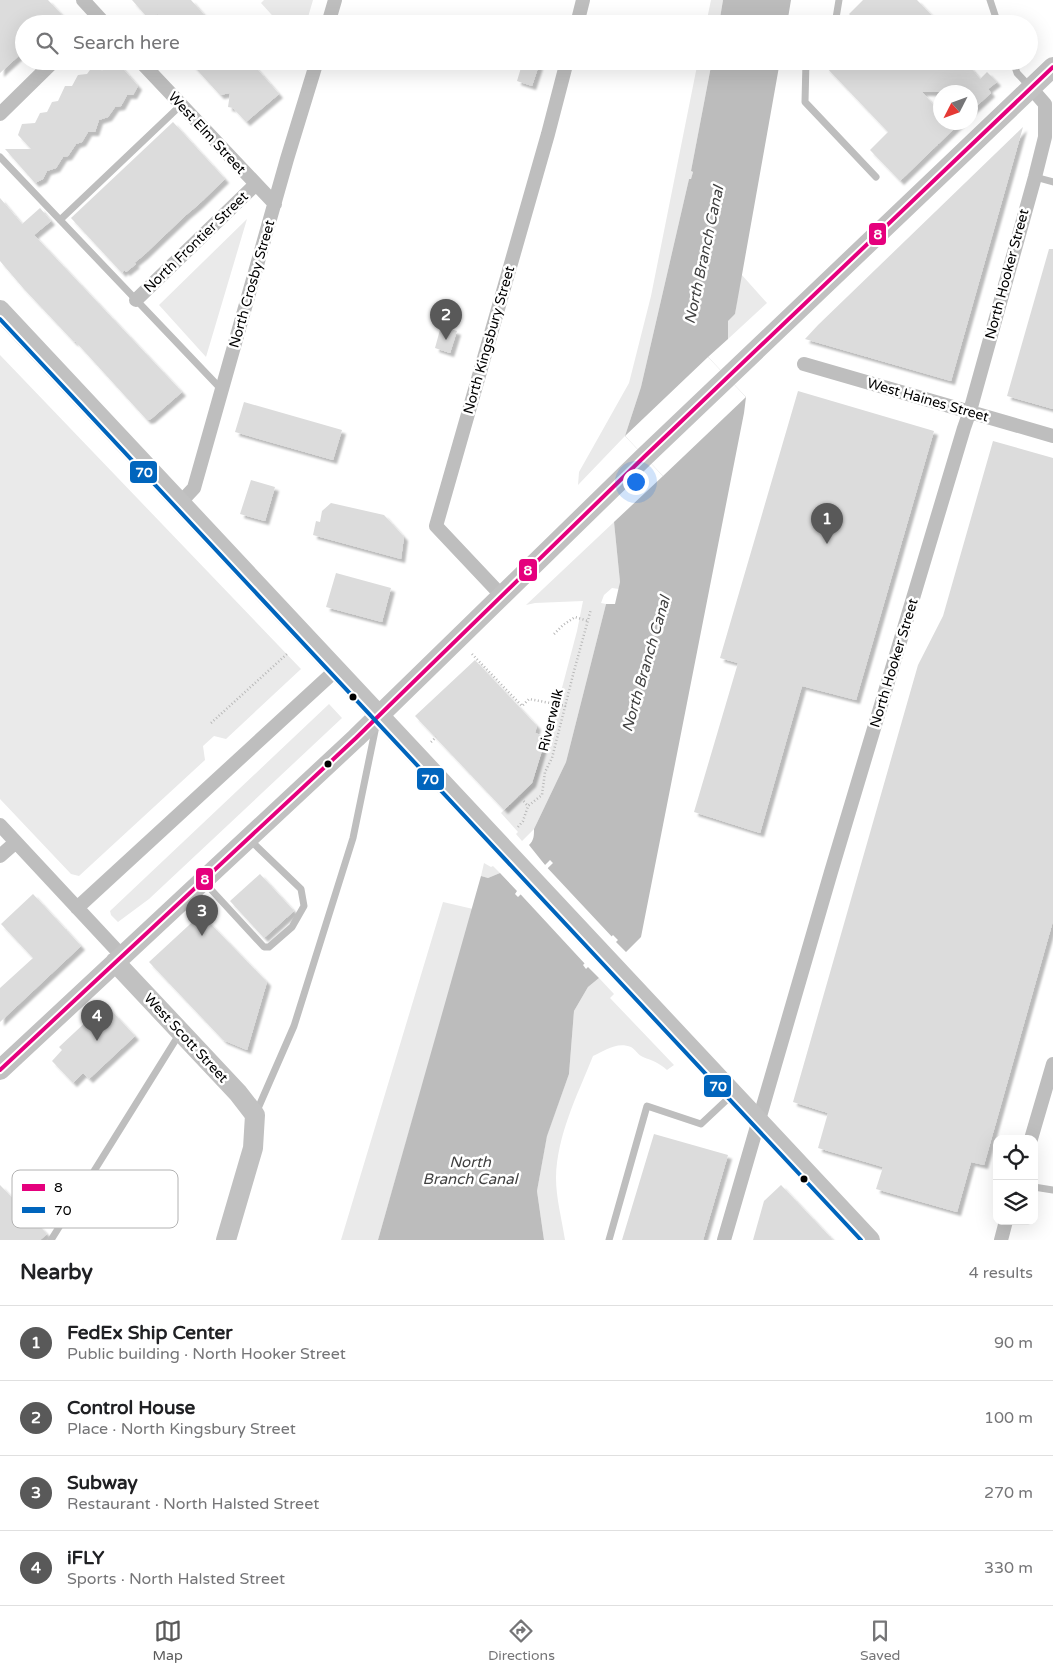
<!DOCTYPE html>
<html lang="en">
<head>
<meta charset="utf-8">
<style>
	:root { --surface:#fff; --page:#f2f2f2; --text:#202124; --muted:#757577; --line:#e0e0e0; --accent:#595959 }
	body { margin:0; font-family:"Varela Round",sans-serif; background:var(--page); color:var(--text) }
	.controls { position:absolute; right:15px; bottom:15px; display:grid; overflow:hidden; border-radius:10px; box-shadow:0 5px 20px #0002 }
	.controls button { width:45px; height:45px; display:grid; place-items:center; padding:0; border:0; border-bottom:1px solid var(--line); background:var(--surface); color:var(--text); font:25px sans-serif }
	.compass { position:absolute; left:933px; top:85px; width:45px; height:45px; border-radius:50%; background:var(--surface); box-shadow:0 5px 20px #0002; rotate:228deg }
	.you { position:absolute; left:635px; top:481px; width:18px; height:18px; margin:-12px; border:4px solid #fff; border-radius:50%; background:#1a73e8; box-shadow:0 0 0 8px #1a73e833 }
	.badge { display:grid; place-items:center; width:32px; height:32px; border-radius:50%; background:var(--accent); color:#fff; font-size:16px; font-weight:700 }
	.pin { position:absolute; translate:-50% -41px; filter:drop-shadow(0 1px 2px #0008) }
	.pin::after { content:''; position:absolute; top:26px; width:18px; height:15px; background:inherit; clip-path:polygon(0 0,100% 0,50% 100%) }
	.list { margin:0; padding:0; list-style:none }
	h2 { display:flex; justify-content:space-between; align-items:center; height:65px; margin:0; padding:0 20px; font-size:21px }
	h2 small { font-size:16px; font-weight:400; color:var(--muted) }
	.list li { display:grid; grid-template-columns:32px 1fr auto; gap:15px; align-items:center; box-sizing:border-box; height:75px; padding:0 20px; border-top:1px solid var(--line) }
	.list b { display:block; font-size:19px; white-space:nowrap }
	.list p { margin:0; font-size:16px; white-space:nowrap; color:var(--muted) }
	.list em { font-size:16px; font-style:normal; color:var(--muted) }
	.icon { flex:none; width:28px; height:28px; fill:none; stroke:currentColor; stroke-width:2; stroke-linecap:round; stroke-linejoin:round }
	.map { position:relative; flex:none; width:1053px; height:1240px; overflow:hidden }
	.search { position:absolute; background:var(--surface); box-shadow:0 5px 20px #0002; left:15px; right:15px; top:15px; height:55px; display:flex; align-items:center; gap:12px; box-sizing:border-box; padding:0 18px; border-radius:28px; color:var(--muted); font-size:19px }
	.sheet { height:365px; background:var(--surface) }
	nav { display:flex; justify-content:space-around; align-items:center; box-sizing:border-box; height:70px; border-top:1px solid var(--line); background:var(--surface); font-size:14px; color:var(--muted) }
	nav a { display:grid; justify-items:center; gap:2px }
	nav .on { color:var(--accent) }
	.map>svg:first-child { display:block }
	.green { fill:#eaeaea }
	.water { fill:#bcbcbc }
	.pier { fill:#fff }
	.building { fill:#dcdcdc; filter:url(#shadow) }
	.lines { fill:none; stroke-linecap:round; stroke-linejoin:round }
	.path { stroke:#b8b8b8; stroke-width:2.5; stroke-dasharray:1 2.5; stroke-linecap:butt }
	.lane { stroke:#bebebe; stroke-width:7 }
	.street { stroke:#bebebe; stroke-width:14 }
	.secondary { stroke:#c1c1c1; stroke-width:20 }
	.bus-1-casing { stroke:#fff; stroke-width:8 }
	.bus-2-casing { stroke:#fff; stroke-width:8 }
	.bus-1 { stroke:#e5007d; stroke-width:4 }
	.bus-2 { stroke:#0065bd; stroke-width:4 }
	.bus-dot { fill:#000; stroke:#fff; stroke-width:2 }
	.labels { text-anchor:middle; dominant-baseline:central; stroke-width:5; stroke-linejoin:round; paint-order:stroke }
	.street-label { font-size:14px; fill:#000; stroke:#fff }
	.water-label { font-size:15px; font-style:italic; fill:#404040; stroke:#fff }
	.key { fill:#fff; stroke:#b2b2b2; stroke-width:1 }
	.key-label { font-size:14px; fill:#000 }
	.line-badge { stroke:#fff; stroke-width:2 }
	.badge-label { font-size:14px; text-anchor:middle; font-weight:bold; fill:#fff }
</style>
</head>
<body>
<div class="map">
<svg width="1053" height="1240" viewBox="0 0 1053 1240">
	<defs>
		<filter id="shadow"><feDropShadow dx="4" dy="4" stdDeviation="1" flood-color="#0004"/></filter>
	</defs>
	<rect width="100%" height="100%" fill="#fff"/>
	<path class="green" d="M 264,0 L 313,0 L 306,24 L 280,24 L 261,3 Z
		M 711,0 L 723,0 L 719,24 L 706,24 Z
		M 698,61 L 712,61 L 691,171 L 693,172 L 691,179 L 689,179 L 641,387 L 625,436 L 578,485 L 579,472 L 629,383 L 651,296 Z
		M 247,219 L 206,357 L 159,305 Z
		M 741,274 L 767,303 L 728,339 L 728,321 L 735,314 Z
		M 0,355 L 301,669 L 226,739 L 214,736 L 203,746 L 205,760 L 79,876 L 71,874 L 0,799 Z
		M 614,522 L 620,582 L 619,589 L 612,588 L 604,595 L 601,603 L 606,604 L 566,762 L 534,829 L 522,841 L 516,834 L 518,832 L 501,813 L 532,783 L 558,703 L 577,631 L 583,601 L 535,603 L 526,605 Z
		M 329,704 L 342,718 L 149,899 L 118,922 L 111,915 L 110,911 Z
		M 484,863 L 491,867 L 493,866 L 500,873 L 488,878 L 481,876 Z
		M 443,902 L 473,909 L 378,1240 L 341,1240 Z
		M 599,978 L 614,994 L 610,998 L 674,1065 L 667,1070 C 658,1062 653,1061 643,1057 C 638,1055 635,1049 631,1047 C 617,1041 604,1051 593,1056 C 577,1096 557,1135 556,1178 C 556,1198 562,1220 565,1240 L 544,1240 L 537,1191 L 547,1135 L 569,1074 L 574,1011 L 588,987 Z"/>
	<path class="water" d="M 723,0 L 791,0 L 787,24 L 719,24 Z
		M 712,61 L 780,61 L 735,314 L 728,321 L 728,339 L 708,357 L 746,397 L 744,413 L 641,937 L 626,952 L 616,942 L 618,940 L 613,935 L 583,965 L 586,969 L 588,967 L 599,978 L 588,987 L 574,1011 L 569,1074 L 547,1136 L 537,1191 L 544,1240 L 378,1240 L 481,876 L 488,878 L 500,873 L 517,891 L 515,894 L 518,897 L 553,863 L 550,860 L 545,865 L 529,845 C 534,840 534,836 534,829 L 566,762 L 606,604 L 615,604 L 620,582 L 614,522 L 663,476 L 625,436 L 641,387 L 689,179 L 691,179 L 693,172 L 691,171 Z"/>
	<path class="pier" d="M 708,357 L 746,397 L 663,476 L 625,436 Z
		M 526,845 L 614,939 L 586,965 L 499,871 L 502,871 L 520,892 L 545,867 L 532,855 L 532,851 Z"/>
	<path class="building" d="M 0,0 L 48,0 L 62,15 L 53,24 L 24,24 L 24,51 L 0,73 Z
		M 132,0 L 191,0 L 212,24 L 156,24 L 158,14 L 147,17 Z
		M 863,0 L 917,0 L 940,24 L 858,24 L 849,14 Z
		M 108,61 L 116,61 L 138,86 L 133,95 L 127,95 L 121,106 L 115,107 L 108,117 L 99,120 L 95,132 L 88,132 L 82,142 L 76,144 L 68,156 L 63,157 L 56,168 L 47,171 L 43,179 L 35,183 L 5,149 L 31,149 L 18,135 L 22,124 L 35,123 L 40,113 L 47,112 L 52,102 L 58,101 L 65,86 L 72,86 L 78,75 L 87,74 L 95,63 L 102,71 Z
		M 189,61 L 250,61 L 279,94 L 246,122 L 233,108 L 228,107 L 230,93 L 220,95 Z
		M 523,61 L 539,65 L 532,86 L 517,81 Z
		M 832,61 L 965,61 L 980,79 L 987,72 L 997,82 L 988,89 L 991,93 L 970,112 L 970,92 L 922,92 L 940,112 L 940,122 L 961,122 L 900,181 L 870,150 L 888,132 L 826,67 Z
		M 173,122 L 225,179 L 198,205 L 186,215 L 144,255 L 134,263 L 136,264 L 126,272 L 124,270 L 122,273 L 71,218 Z
		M 1023,127 L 951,381 L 805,339 L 818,325 Z
		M 0,198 L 22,224 L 40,208 L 51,221 L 34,235 L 182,392 L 151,419 L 147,420 L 75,341 L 74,342 L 24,289 L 0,261 Z
		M 1049,249 L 1053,249 L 1053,409 L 1007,396 Z
		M 441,326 L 457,331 L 450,353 L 435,348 Z
		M 798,391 L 934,431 L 856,700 L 802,686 L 760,833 L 694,812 L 738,663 L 720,658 Z
		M 244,402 L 342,430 L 333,460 L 235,432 Z
		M 993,441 L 1053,458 L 1053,921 L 984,1165 L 971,1162 L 957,1212 L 876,1189 L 883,1167 L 818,1148 L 828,1113 L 793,1102 L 918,665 L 943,616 Z
		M 251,480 L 275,487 L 265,521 L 240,514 Z
		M 331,503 L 384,515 L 404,537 L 401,559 L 313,535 L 316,521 L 320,522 L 322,511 Z
		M 336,573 L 391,588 L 382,622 L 326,607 Z
		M 475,660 L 537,726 L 535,733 L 546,737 L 532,783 L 504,810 L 415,716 Z
		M 260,874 L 294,911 L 264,938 L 230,901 Z
		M 33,894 L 81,946 L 0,1022 L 0,988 L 33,958 L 1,924 Z
		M 201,914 L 267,982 L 247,1050 L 223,1040 L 149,962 Z
		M 105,1004 L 135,1036 L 89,1079 L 83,1073 L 73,1083 L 52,1061 L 62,1050 L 59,1047 Z
		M 654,1134 L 728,1155 L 703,1240 L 622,1240 Z
		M 0,1185 L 47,1234 L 40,1240 L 0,1240 Z
		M 781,1185 L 833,1240 L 753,1240 L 764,1201 Z"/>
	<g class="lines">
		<path class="path" d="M 554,634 L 563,625 L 575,617 L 588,621
			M 472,654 L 522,706 L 529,699 L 566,706
			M 211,723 L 288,653
			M 431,742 L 436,737
			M 519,796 L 528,806
			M 518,827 L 523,821 L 528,806 L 542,795 L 545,772 L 552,758 L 574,671 L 591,609"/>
		<path class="lane" d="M 990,0 L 998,24
			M 835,24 L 839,0
			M 806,61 L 805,102 L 876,177
			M 1013,61 L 1017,73 L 1031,88
			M 0,157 L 222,390
			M 1035,177 L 1053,182
			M 60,220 L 181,105
			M 204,882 L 264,947 L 269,947 L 292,927 L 304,906 L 301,889 L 250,840
			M 256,1113 L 294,1026 L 353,838 L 376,726
			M 1034,1187 L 1053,1190
			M 51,1240 L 180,1033
			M 609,1240 L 647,1106 L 701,1124 L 733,1094"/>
		<path class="street" d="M 83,0 L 105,24
			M 328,24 L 335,0
			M 577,24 L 583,0
			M 140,61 L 275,204
			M 0,114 L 54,61
			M 136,300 L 256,184
			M 804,364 L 1053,436
			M 180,503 L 194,488 L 287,159 L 317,61
			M 502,596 L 436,526 L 548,134 L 567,61
			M 0,825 L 122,956
			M 0,856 L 16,842
			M 77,908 L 336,670
			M 1031,1139 L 1053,1064
			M 724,1240 L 831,872 L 964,428 L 970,411 L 1035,177 L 1045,137 L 1045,104 L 1031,88
			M 1001,1240 L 1006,1221"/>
		<path class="secondary" d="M 0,310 L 870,1240
			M 115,962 L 238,1093 L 255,1115 L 253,1148 L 226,1240
			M 0,1070 L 356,738 L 644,457 L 1053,67"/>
		<g class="bus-1-casing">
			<path id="bus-1" d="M 0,1070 L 356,738 L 644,457 L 1053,67"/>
		</g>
		<g class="bus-2-casing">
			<path id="bus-2" d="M 0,319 L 861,1240"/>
		</g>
		<use href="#bus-1" class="bus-1"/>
		<use href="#bus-2" class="bus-2"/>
	</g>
	<g class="bus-dot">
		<circle cx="353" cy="697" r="4.5"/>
		<circle cx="328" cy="764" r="4.5"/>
		<circle cx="804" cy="1179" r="4.5"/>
	</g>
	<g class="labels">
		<g class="street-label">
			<text transform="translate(207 133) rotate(47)">West Elm Street</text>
			<text transform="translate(196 242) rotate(-44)">North Frontier Street</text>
			<text transform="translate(1007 274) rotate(-75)">North Hooker Street</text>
			<text transform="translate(252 284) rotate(-74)">North Crosby Street</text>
			<text transform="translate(489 340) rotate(-74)">North Kingsbury Street</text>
			<text transform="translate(928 400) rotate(16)">West Haines Street</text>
			<text transform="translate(894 663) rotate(-73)">North Hooker Street</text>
			<text transform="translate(551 720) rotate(-76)">Riverwalk</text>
			<text transform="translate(186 1038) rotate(47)">West Scott Street</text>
		</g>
		<g class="water-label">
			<text transform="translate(704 255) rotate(-78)">North Branch Canal</text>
			<text transform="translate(646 664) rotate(-74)">North Branch Canal</text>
			<text x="470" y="1162">North<tspan x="470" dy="17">Branch Canal</tspan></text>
		</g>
	</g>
	<rect x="12" y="1170" width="166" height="58" rx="8" class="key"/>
	<rect x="22" y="1184" width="23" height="7" fill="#e5007d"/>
	<rect x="22" y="1207" width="23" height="6" fill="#0065bd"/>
	<g class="key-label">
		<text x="54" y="1192">8</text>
		<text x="54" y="1215">70</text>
	</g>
	<g class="line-badge">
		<rect x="868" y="222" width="19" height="24" rx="5" fill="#e5007d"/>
		<rect x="129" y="460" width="29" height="24" rx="5" fill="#0065bd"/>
		<rect x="518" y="558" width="20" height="24" rx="5" fill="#e5007d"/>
		<rect x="416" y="767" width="29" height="24" rx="5" fill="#0065bd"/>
		<rect x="195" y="867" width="19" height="24" rx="5" fill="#e5007d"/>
		<rect x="703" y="1074" width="29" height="24" rx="5" fill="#0065bd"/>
	</g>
	<g class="badge-label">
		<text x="878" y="239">8</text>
		<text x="144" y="477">70</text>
		<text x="528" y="575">8</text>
		<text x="430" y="784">70</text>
		<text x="205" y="884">8</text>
		<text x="718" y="1091">70</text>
	</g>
</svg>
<div class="controls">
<button><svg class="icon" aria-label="locate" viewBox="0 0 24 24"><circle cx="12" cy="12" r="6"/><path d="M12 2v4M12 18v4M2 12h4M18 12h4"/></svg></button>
<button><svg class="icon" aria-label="layers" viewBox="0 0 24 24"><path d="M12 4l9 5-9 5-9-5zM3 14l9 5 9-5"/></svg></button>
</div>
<svg class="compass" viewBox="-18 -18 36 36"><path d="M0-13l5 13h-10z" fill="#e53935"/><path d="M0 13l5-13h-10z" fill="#757577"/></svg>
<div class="you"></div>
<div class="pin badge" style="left:827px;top:544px">1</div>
<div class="pin badge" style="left:446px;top:340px">2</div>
<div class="pin badge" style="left:202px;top:936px">3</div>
<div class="pin badge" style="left:97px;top:1041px">4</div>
<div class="search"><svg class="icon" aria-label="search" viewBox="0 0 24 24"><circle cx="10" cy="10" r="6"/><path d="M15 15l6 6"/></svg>Search here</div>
</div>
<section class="sheet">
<h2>Nearby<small>4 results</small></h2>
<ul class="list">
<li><span class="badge">1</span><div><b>FedEx Ship Center</b><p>Public building · North Hooker Street</p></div><em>90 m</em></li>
<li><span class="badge">2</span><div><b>Control House</b><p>Place · North Kingsbury Street</p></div><em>100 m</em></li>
<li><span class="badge">3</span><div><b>Subway</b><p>Restaurant · North Halsted Street</p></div><em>270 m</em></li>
<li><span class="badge">4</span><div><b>iFLY</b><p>Sports · North Halsted Street</p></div><em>330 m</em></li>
</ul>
</section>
<nav>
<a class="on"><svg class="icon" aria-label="map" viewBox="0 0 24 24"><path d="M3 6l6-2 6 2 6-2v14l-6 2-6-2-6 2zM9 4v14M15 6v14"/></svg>Map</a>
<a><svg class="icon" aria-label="directions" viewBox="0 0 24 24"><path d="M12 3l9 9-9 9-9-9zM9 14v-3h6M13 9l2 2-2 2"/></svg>Directions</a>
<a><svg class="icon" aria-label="saved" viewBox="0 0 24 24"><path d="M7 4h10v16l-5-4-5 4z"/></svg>Saved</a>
</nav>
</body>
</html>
